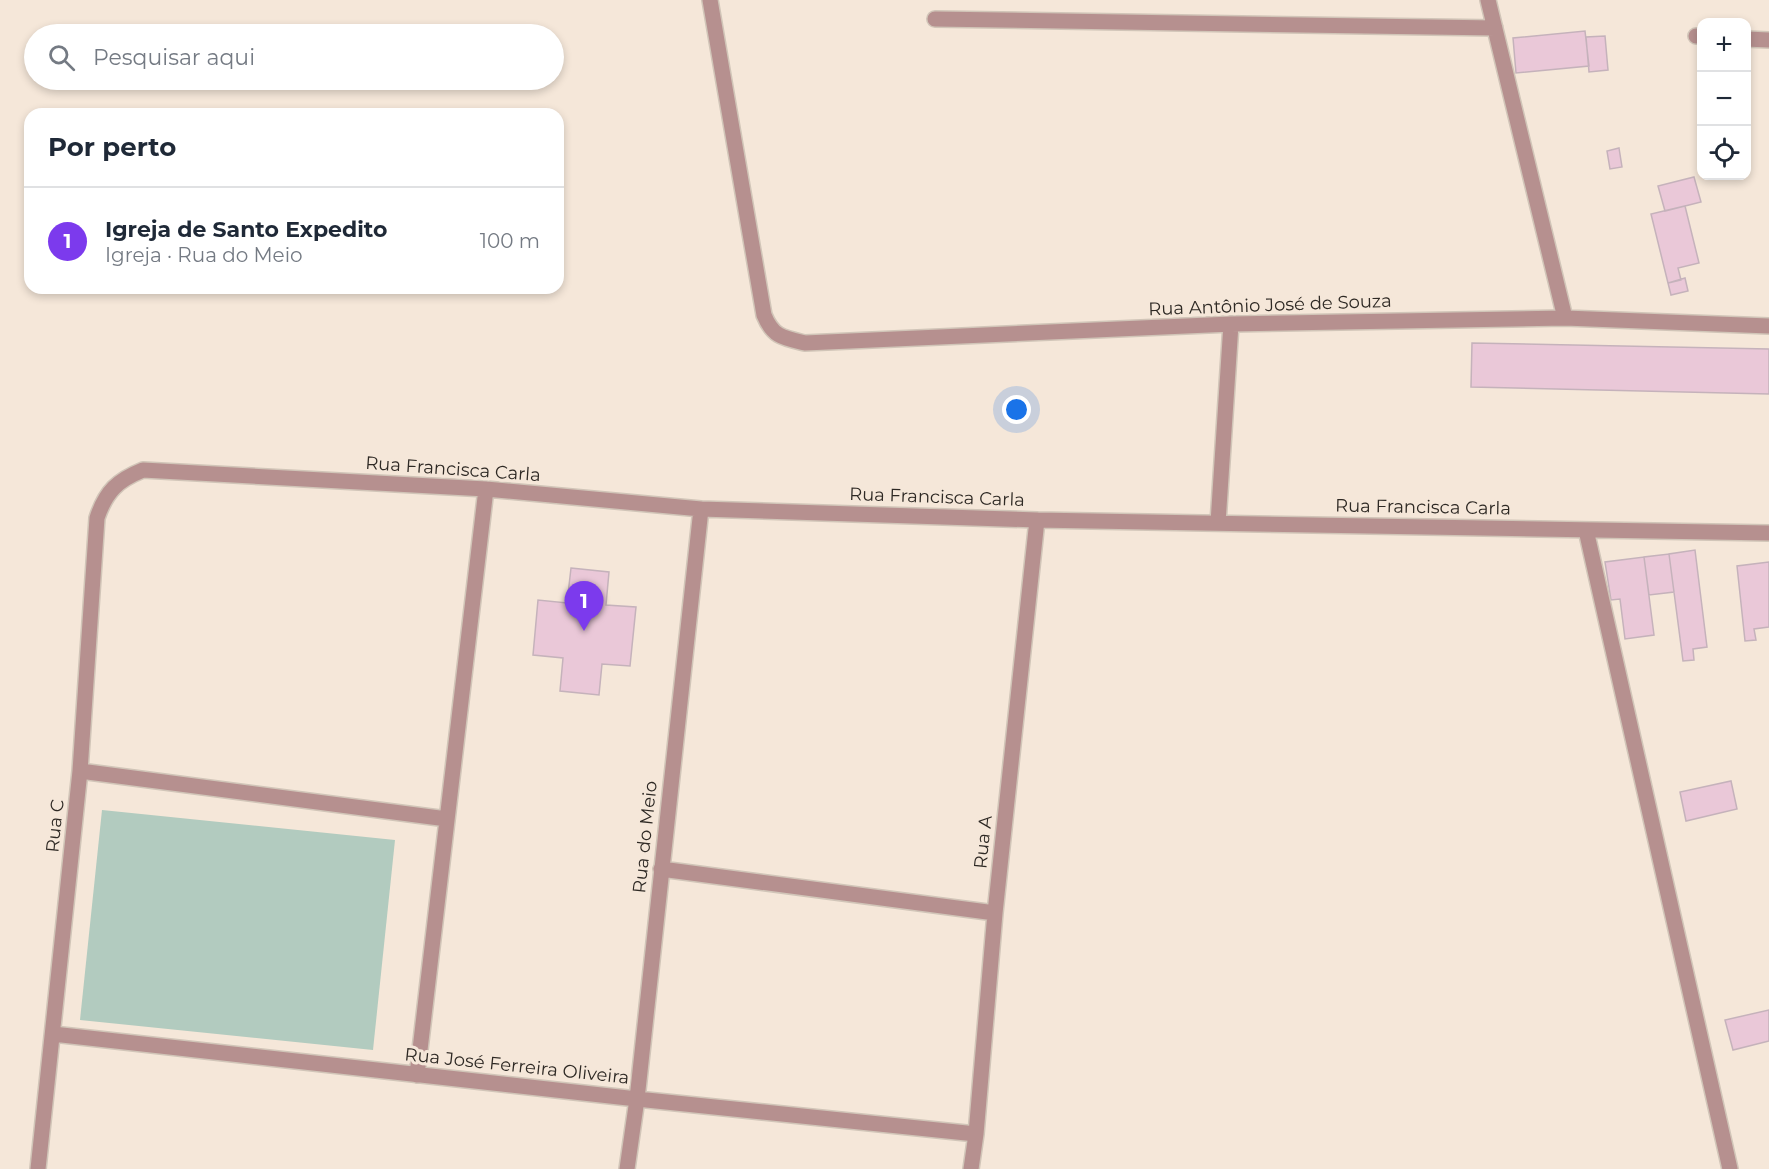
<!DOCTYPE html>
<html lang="pt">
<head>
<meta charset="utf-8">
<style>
	:root { --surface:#fff; --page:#f2f2f3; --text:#1f2937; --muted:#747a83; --line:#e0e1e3; --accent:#7c3aed }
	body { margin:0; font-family:Montserrat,sans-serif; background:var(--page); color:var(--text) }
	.controls { position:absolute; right:18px; top:18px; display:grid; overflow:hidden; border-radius:12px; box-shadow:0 3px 9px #0003 }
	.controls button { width:54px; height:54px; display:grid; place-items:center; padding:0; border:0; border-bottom:2px solid var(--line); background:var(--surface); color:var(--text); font:30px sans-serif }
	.you { position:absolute; left:1017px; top:410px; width:21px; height:21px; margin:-15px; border:4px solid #fff; border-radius:50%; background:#1a73e8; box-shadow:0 0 0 9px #1a73e833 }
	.badge { display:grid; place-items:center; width:39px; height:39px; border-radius:50%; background:var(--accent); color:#fff; font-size:20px; font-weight:700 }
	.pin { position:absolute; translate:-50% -50px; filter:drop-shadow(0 2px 3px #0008) }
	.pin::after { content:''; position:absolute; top:32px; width:21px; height:18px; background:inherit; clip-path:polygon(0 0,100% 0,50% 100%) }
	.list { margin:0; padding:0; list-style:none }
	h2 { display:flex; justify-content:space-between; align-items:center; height:78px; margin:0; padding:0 24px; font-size:26px }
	h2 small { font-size:20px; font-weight:400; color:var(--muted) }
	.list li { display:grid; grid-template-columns:39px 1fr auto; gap:18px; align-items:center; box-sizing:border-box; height:108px; padding:0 24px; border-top:2px solid var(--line) }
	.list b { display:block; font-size:22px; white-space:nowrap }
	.list p { margin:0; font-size:20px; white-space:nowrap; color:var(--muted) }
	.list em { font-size:20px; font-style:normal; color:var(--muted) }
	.icon { flex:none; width:33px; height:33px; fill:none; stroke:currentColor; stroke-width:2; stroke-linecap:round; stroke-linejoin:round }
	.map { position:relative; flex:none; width:1769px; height:1169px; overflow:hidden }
	.search { position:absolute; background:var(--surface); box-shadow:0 3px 9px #0003; left:24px; top:24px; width:540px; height:66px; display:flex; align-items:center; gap:15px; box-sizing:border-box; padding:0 21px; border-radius:33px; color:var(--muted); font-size:22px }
	.panel { position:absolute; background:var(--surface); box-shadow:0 3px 9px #0003; left:24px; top:108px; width:540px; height:186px; border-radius:18px }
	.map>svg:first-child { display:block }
	.green { fill:#b2cbbf }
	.building { fill:#eac8d8; stroke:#c5b2bb; stroke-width:1.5 }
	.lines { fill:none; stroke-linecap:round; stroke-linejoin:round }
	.street-casing { stroke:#d1c5b8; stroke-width:18 }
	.street { stroke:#b6908f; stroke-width:15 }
	.labels { text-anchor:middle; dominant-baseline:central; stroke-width:6; stroke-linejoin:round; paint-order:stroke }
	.street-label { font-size:18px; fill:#2e2924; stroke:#f5e7d9 }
</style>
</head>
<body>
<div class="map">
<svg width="1769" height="1169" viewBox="0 0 1769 1169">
	<rect width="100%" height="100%" fill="#f5e7d9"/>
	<path class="green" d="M 102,810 L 395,840 L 373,1050 L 80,1020 Z"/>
	<path class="building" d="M 1585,31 L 1589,66 L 1516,73 L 1513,38 Z
		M 1605,36 L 1608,70 L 1589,72 L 1586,37 Z
		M 1619,148 L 1622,167 L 1610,169 L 1607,151 Z
		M 1694,177 L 1701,202 L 1665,211 L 1658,186 Z
		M 1685,206 L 1699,263 L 1678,268 L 1681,280 L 1668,283 L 1651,214 Z
		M 1685,278 L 1688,291 L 1671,295 L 1668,283 Z
		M 1472,343 L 1769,349 L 1769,394 L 1471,387 Z
		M 1695,550 L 1707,647 L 1693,649 L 1694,660 L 1683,661 L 1669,554 Z
		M 1669,554 L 1674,592 L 1649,595 L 1644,557 Z
		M 1644,557 L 1654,635 L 1625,639 L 1620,599 L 1611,600 L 1605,562 Z
		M 1769,562 L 1769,627 L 1754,629 L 1756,640 L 1745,641 L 1737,566 Z
		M 571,568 L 609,572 L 606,605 L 636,607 L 630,666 L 602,664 L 599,695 L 560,691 L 563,658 L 533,655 L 538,600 L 567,603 Z
		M 1731,781 L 1737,809 L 1686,821 L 1680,792 Z
		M 1769,1010 L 1769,1041 L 1733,1050 L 1725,1020 Z"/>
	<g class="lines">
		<g class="street-casing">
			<path id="street" d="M 710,0 L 764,315 C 773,337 783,338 805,343 L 1231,324 L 1565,318 L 1769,326
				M 1488,0 L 1565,318
				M 935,19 L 1495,28
				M 1696,36 L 1702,36
				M 1746,39 L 1769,40
				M 1218,523 L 1231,324
				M 1586,530 L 1730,1169
				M 80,771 L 447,819
				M 661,869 L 995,913
				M 53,1034 L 637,1099 L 976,1134
				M 417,1075 L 486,489
				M 38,1169 L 80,771 L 97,518 C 106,491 118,480 143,470 L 486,489 L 701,509 L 1037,520 L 1769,533
				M 627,1169 L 637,1099 L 701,509
				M 971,1169 L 976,1134 L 995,913 L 1037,520"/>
		</g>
		<use href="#street" class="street"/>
	</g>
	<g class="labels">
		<g class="street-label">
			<text transform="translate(1270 305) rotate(-2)">Rua Antônio José de Souza</text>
			<text transform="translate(453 469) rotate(4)">Rua Francisca Carla</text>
			<text transform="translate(937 497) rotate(2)">Rua Francisca Carla</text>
			<text transform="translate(1423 507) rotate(1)">Rua Francisca Carla</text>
			<text transform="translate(55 826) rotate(-84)">Rua C</text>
			<text transform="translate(645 837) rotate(-84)">Rua do Meio</text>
			<text transform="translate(983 842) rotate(-84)">Rua A</text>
			<text transform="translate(517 1066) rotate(6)">Rua José Ferreira Oliveira</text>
		</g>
	</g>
</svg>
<div class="controls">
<button>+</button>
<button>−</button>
<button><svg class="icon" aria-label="locate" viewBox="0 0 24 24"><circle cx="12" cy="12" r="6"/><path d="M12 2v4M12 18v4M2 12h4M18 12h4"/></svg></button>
</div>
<div class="you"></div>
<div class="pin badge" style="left:584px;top:631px">1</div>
<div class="search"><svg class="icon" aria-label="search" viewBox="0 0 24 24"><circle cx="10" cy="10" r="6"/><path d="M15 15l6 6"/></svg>Pesquisar aqui</div>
<section class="panel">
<h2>Por perto<small></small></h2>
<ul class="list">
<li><span class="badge">1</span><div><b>Igreja de Santo Expedito</b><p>Igreja · Rua do Meio</p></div><em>100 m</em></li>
</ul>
</section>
</div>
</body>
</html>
